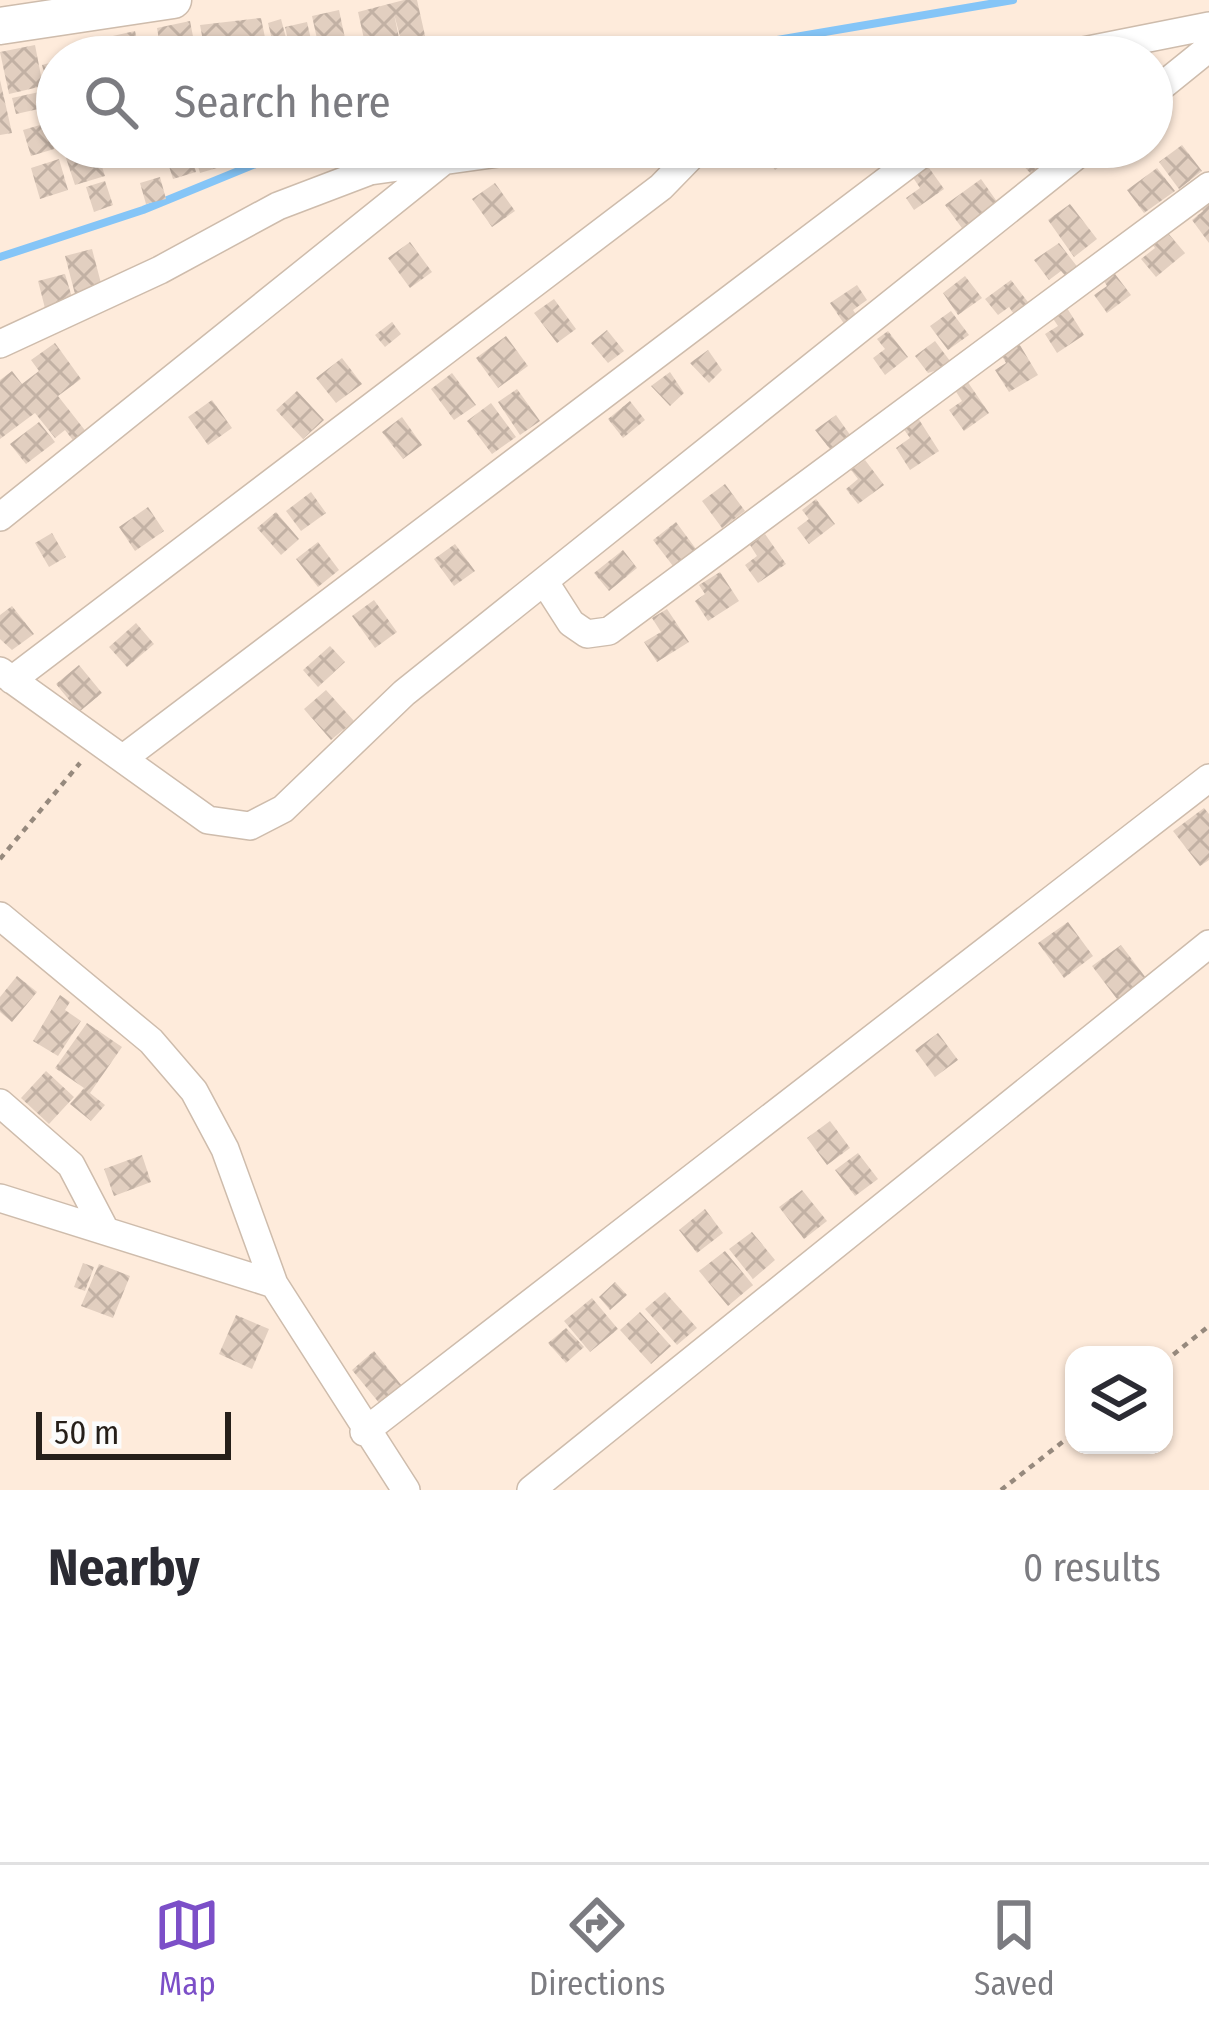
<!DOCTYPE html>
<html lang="en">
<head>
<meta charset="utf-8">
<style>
	:root { --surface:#fff; --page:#f7f7f7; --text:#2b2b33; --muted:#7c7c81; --line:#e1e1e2; --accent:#7c4fc8 }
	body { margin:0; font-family:"Fira Sans Condensed",sans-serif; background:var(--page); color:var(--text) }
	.controls { position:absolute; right:36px; bottom:36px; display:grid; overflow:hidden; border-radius:24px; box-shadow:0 3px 9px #0004 }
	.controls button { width:108px; height:108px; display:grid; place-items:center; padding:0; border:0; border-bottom:3px solid var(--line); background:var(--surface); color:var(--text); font:60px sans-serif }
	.scale { position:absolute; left:36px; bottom:30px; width:195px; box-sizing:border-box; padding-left:12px; border:6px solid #261f19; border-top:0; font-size:33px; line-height:42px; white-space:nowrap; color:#261f19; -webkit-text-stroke:9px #fcfcfc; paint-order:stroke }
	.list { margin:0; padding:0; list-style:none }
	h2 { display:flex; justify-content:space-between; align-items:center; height:156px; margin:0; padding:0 48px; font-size:51px }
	h2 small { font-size:39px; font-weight:400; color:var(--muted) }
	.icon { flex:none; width:66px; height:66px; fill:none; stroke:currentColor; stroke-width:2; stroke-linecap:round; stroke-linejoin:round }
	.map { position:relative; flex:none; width:1209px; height:1490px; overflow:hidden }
	.search { position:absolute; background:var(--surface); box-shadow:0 3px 9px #0004; left:36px; right:36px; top:36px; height:132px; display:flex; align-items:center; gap:30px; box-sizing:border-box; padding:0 42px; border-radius:66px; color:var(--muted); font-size:45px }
	.sheet { height:372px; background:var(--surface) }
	nav { display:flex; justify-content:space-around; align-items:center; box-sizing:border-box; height:168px; border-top:3px solid var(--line); background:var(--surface); font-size:33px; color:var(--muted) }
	nav a { display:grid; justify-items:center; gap:6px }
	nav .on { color:var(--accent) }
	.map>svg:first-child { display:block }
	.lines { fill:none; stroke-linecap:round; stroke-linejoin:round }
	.stream { stroke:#85c5f7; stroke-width:8 }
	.building { fill:url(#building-cross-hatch) }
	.minor-casing { stroke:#cebcac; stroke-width:30 }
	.tertiary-casing { stroke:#cebcac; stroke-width:39 }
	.path { stroke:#96897d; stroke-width:4.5; stroke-dasharray:6 6; stroke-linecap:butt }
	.minor { stroke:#fff; stroke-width:27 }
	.tertiary { stroke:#fff; stroke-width:36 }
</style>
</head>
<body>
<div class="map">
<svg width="1209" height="1490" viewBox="0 0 1209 1490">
	<defs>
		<pattern id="building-cross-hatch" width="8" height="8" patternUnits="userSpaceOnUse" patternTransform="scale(3)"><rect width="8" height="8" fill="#e2cfc0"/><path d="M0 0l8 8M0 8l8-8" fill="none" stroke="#c2b1a4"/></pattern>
	</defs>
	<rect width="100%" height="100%" fill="#feebdb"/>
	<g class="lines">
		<path class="stream" d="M 677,57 L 1013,0
			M 0,257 L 143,210 L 297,147"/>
	</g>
	<path class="building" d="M 404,0 L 417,0 L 426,40 L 402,44 L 394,14 L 403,57 L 368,57 L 358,12 Z
		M 339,10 L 349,57 L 321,57 L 312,16 Z
		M 261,18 L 269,57 L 236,57 L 233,41 L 234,57 L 206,57 L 200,25 Z
		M 281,19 L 289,49 L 275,52 L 268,23 Z
		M 190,21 L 197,57 L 162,57 L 157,28 Z
		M 307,22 L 315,57 L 292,57 L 285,27 Z
		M 135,31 L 141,57 L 99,57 L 95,40 Z
		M 35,45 L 43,86 L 9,94 L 0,52 Z
		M 774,45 L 778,57 L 748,57 L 747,53 Z
		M 93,46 L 96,57 L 67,57 L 66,53 Z
		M 57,61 L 57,102 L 52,103 L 42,65 Z
		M 0,80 L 12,133 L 0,135 Z
		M 39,92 L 43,108 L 16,114 L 12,98 Z
		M 47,123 L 54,149 L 31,156 L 23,130 Z
		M 1182,145 L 1202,171 L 1179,189 L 1159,162 Z
		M 163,147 L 189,147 L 196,172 L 173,179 Z
		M 192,147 L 214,147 L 220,167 L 200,173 Z
		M 758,147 L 789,147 L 795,155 L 775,170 Z
		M 1019,147 L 1039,147 L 1052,161 L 1034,177 L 1012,154 Z
		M 96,148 L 105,176 L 75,185 L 66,158 Z
		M 59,159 L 68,190 L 40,199 L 31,168 Z
		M 927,165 L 944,189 L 914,210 L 906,198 L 920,188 L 912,176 Z
		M 1157,168 L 1175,191 L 1144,213 L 1127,190 Z
		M 160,177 L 166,199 L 146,204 L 140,183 Z
		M 981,179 L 1005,213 L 970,239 L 945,205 Z
		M 105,181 L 113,205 L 94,212 L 86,187 Z
		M 495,183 L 515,211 L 492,227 L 472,199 Z
		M 1209,192 L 1209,243 L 1192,220 L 1203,211 L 1196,202 Z
		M 1070,204 L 1097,239 L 1074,257 L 1048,220 Z
		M 1162,226 L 1185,253 L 1156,277 L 1141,259 L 1155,248 L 1147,238 Z
		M 410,242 L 432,272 L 410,288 L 388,258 Z
		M 1059,243 L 1079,269 L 1067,278 L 1061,271 L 1049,280 L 1034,260 Z
		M 92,249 L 102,287 L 75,294 L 65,256 Z
		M 1112,270 L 1131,295 L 1107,313 L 1094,295 L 1107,286 L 1102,278 Z
		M 65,274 L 74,304 L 46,312 L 38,281 Z
		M 965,276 L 982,298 L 958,315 L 943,293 Z
		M 1011,280 L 1031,306 L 1016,317 L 1009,307 L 998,315 L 985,299 Z
		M 857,285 L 867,300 L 853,310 L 861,322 L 849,331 L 830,303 Z
		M 554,299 L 576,329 L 557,343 L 534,313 Z
		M 1067,308 L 1084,335 L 1057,353 L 1045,334 L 1058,326 L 1052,317 Z
		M 951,311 L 969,335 L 948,350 L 930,326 Z
		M 392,322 L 401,334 L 385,347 L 375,335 Z
		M 607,330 L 624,351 L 608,363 L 591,343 Z
		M 888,331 L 908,357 L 885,375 L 873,358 L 885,349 L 877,339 Z
		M 506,336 L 528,366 L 498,388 L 476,358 Z
		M 935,341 L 953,365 L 928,373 L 915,356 Z
		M 1018,342 L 1038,375 L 1009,392 L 995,370 L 1006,363 L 1000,353 Z
		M 55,343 L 81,379 L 58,396 L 91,438 L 79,448 L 65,430 L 55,438 L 35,413 L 0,439 L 0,380 L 12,371 L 22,384 L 39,371 L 31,360 Z
		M 708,350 L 722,370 L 709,383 L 690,363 Z
		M 342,358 L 362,384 L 336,403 L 316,378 Z
		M 670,372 L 684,393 L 670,406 L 651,386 Z
		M 452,373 L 476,405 L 454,420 L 431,389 Z
		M 965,378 L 989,413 L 964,431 L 949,410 L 962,401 L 953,387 Z
		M 517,389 L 540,421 L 520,435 L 498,402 Z
		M 297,391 L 324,420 L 303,439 L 276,410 Z
		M 212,400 L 232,428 L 208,445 L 188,417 Z
		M 630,401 L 645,420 L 623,438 L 608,419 Z
		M 491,403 L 516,437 L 492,454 L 467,421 Z
		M 836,415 L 853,439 L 833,453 L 815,430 Z
		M 402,417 L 422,445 L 403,459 L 382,432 Z
		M 918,418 L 939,451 L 910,470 L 896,448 L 910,438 L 903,428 Z
		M 39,422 L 55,442 L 26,464 L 10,444 Z
		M 865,460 L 884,485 L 858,504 L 846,489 L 858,479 L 851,470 Z
		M 725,484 L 745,511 L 722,528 L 702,501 Z
		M 311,492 L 326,513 L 301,531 L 286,511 Z
		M 816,499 L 835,524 L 809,544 L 797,528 L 809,519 L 802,510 Z
		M 148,507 L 164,531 L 135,551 L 119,527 Z
		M 276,512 L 299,539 L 281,555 L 257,528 Z
		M 676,522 L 696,549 L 673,566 L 653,540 Z
		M 52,533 L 66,557 L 49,567 L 35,543 Z
		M 765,534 L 786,564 L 758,583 L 745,565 L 757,556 L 750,545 Z
		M 318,542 L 339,570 L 318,587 L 296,559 Z
		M 455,544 L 475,571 L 454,586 L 434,559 Z
		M 623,550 L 637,568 L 609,591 L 594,573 Z
		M 720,572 L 739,601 L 708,621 L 695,601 L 705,594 L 699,585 Z
		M 374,600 L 397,632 L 375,648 L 352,616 Z
		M 12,606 L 34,634 L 12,650 L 0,639 L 0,615 Z
		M 667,609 L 689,642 L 657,662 L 644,642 L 661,632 L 652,618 Z
		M 136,623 L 154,644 L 127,667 L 109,647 Z
		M 330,646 L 345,662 L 318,687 L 303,670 Z
		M 79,665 L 102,693 L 79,712 L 56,684 Z
		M 326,690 L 354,721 L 331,740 L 304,709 Z
		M 1204,808 L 1209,814 L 1209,860 L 1200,866 L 1173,831 Z
		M 1068,922 L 1093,956 L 1064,978 L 1038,943 Z
		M 1121,945 L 1146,978 L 1117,999 L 1092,966 Z
		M 17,976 L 37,992 L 12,1022 L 0,1012 L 0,997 Z
		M 60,995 L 70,1002 L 65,1010 L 81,1021 L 58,1056 L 33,1041 Z
		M 87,1023 L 122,1047 L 90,1093 L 105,1105 L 91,1121 L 70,1104 L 84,1088 L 55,1068 Z
		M 938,1033 L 958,1060 L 935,1077 L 915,1050 Z
		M 46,1071 L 74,1097 L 49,1124 L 21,1098 Z
		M 830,1121 L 850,1148 L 827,1165 L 807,1138 Z
		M 858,1153 L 878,1179 L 855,1196 L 835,1170 Z
		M 142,1155 L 151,1182 L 114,1196 L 104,1169 Z
		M 802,1190 L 827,1221 L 804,1239 L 779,1207 Z
		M 705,1209 L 723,1233 L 697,1253 L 679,1230 Z
		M 752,1232 L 775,1260 L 753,1279 L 729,1249 Z
		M 725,1251 L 753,1285 L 728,1306 L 699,1271 Z
		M 83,1263 L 94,1267 L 85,1291 L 74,1287 Z
		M 99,1264 L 130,1276 L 113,1318 L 81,1306 Z
		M 615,1282 L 627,1295 L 610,1310 L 599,1297 Z
		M 665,1292 L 697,1328 L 677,1345 L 645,1309 Z
		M 592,1298 L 618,1329 L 590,1352 L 564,1321 Z
		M 640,1312 L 671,1346 L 651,1364 L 620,1330 Z
		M 236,1315 L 269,1329 L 252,1369 L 219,1354 Z
		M 566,1328 L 584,1347 L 566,1363 L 548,1343 Z
		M 374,1351 L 402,1386 L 380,1404 L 352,1370 Z"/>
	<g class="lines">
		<g class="minor-casing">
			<path id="minor" d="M 1053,57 L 1209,26
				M 1152,94 L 1209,48
				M 0,344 L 160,270 L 278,206 L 370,171 L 541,147
				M 0,517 L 441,163
				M 546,584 L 571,623 L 587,634 L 609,631 L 1209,186
				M 0,671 L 208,820 L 250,826 L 283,809 L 404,693 L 1087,147
				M 12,680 L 661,187 L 700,147
				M 125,757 L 931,147
				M 0,916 L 151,1041 L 194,1091 L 225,1149 L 274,1284 L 406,1490
				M 0,1103 L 71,1165 L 105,1230
				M 0,1198 L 274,1284
				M 364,1432 L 1209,778
				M 531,1490 L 1209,944"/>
		</g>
		<g class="tertiary-casing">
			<path id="tertiary" d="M 0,26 L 173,0"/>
		</g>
		<path class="path" d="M 0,859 L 80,763
			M 1164,1362 L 1209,1326
			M 1001,1490 L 1074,1433"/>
		<use href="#minor" class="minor"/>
		<use href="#tertiary" class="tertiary"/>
	</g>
</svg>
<div class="controls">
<button><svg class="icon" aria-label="layers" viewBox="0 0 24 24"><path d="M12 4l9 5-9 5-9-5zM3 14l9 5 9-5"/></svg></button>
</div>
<div class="scale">50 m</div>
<div class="search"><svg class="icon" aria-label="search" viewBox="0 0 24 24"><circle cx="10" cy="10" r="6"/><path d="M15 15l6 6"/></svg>Search here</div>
</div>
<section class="sheet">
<h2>Nearby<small>0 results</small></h2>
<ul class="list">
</ul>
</section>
<nav>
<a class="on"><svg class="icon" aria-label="map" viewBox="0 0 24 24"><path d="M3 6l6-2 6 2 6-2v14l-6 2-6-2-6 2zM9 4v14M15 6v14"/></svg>Map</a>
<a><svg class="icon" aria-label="directions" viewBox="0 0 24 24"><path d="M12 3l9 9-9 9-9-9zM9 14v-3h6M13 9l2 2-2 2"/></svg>Directions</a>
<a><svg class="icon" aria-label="saved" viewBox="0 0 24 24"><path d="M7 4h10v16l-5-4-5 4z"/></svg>Saved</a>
</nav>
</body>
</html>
